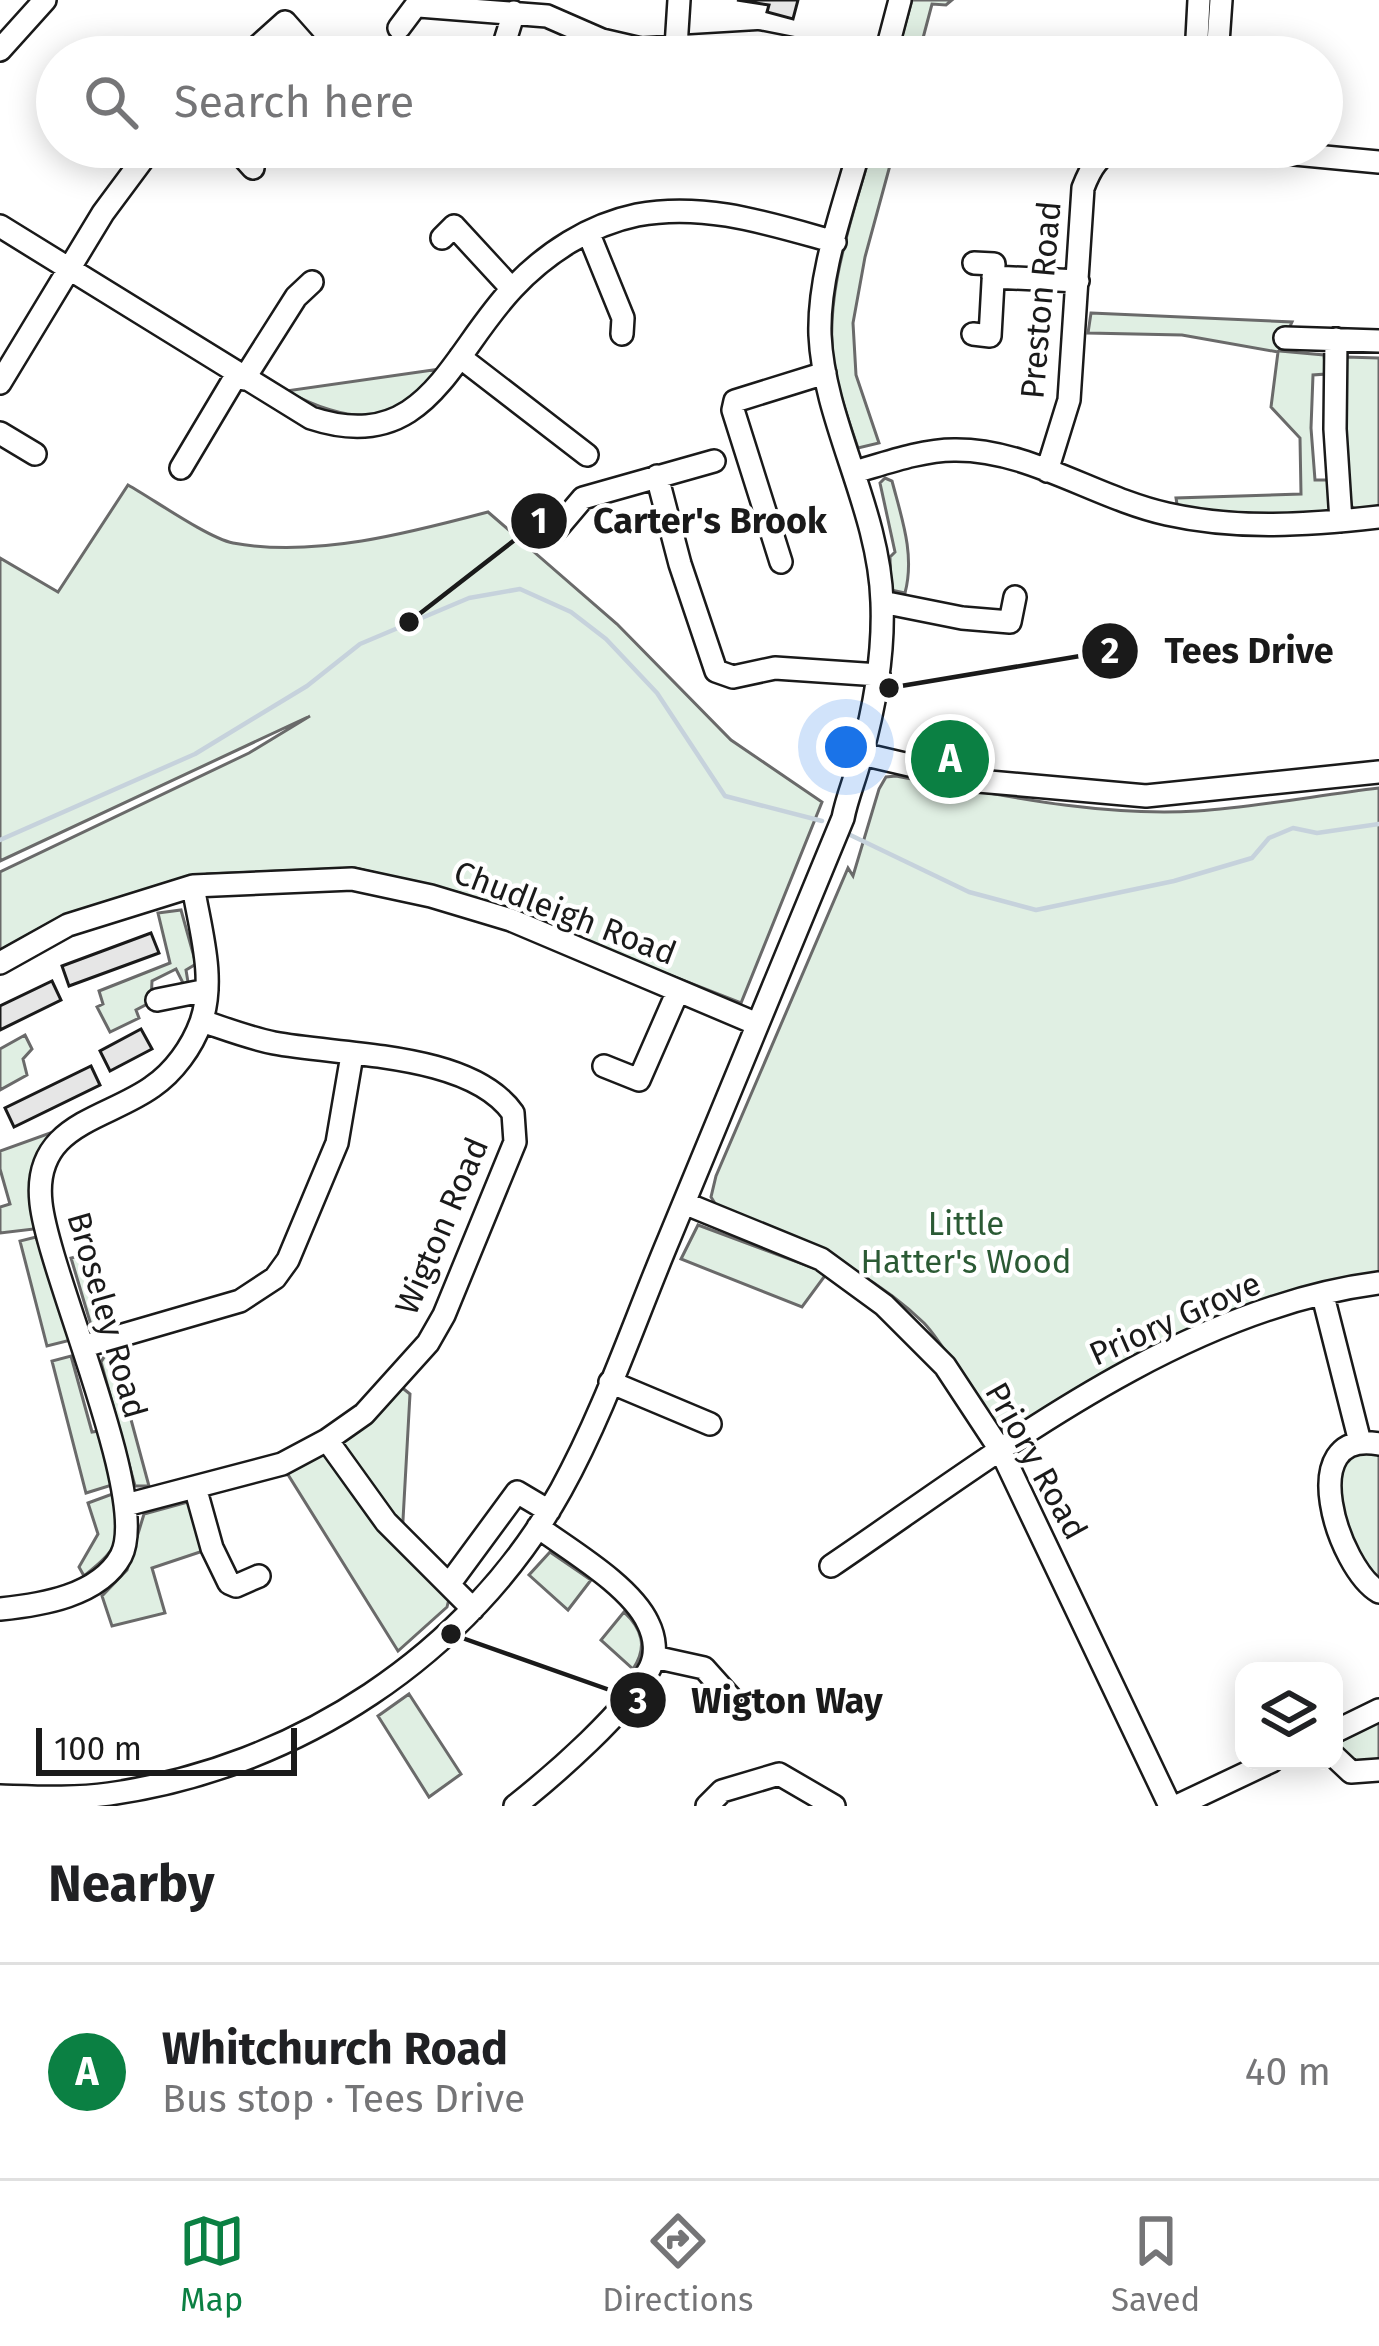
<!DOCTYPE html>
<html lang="en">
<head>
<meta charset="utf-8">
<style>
	:root { --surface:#fff; --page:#f2f2f2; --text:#202124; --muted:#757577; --line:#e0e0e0; --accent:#0b8043 }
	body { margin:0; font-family:"Fira Sans",sans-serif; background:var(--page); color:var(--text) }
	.controls { position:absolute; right:36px; bottom:36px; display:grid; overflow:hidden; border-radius:24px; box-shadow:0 6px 30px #0003 }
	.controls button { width:108px; height:108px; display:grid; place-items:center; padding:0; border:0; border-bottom:3px solid var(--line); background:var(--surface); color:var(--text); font:60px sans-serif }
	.scale { position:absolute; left:36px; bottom:30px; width:261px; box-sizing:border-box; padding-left:12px; border:6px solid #1a1a1a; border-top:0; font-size:33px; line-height:42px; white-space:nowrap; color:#1a1a1a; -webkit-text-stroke:9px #fff; paint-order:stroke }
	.you { position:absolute; left:846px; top:747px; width:42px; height:42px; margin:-30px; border:9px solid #fff; border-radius:50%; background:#1a73e8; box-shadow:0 0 0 18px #1a73e833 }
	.badge { display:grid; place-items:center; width:78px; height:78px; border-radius:50%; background:var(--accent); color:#fff; font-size:39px; font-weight:700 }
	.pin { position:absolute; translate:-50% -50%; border:6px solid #fff; box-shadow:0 3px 12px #0006 }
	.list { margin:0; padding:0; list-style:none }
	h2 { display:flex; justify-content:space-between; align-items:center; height:156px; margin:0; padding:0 48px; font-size:51px }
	h2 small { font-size:39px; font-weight:400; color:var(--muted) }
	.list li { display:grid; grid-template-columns:78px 1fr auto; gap:36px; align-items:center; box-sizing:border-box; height:216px; padding:0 48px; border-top:3px solid var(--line) }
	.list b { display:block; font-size:45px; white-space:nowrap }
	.list p { margin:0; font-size:39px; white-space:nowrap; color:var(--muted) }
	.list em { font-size:39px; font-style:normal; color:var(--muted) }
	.icon { flex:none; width:66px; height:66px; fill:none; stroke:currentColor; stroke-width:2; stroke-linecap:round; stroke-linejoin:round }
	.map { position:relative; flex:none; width:1379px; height:1806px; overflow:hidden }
	.search { position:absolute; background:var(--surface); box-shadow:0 6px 30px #0003; left:36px; right:36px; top:36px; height:132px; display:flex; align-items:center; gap:30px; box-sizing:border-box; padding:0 42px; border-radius:66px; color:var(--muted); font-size:45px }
	.sheet { height:372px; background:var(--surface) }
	nav { display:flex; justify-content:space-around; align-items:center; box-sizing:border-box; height:168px; border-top:3px solid var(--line); background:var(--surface); font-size:33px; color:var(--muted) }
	nav a { display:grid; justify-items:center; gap:6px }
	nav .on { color:var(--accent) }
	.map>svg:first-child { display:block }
	.green { fill:#e0efe3; stroke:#6a6a6a; stroke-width:3 }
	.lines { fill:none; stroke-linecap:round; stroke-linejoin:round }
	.stream { stroke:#c6d2dc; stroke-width:4.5 }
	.building { fill:#e6e6e6; stroke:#1a1a1a; stroke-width:3 }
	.minor-casing { stroke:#1a1a1a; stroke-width:26 }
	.minor { stroke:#fff; stroke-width:21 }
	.labels { text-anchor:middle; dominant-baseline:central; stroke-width:9; stroke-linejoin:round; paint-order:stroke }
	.street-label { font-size:33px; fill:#1a1a1a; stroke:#fff }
	.park-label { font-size:33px; fill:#2b5a34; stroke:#fff }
	.leader { fill:none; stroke:#1a1a1a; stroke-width:4.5 }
	.callout-dot { fill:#1a1a1a; stroke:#fff; stroke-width:4.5 }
	.mark-label { font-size:36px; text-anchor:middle; font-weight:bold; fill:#fff }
	.callout-label { font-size:36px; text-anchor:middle; font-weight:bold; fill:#1a1a1a; stroke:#fff; stroke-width:9; stroke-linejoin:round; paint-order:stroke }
</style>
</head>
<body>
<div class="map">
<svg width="1379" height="1806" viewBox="0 0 1379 1806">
	<rect width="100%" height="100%" fill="#fff"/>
	<path class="green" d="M 912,0 L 952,0 L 946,5 L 932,4 L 918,57 L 896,57 Z
		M 169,147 L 229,147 L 216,159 L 171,164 L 162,154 Z
		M 872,147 L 895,147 L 865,257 L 853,323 L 856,375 L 879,443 L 858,448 C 849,421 839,395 834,367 C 823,294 853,217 872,147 Z
		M 1091,313 L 1292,322 L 1279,351 L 1324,355 L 1326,374 L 1313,375 L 1311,428 L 1315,480 L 1331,480 L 1332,512 L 1319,519 L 1178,510 L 1176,498 L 1301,494 L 1300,438 L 1271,407 L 1278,352 L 1182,335 L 1088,333 Z
		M 1345,357 L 1379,358 L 1379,510 L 1361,512 L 1352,507 C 1340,457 1343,407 1345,357 Z
		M 440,369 C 395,431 348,423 286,391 Z
		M 885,478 L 892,481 C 902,519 915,555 905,593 L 891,590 L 890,557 L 895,552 L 880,483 Z
		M 128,485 C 153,499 208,538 233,543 C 315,558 409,533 488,512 L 617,624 L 731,740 L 822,802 L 741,1003 L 460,893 L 355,868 L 207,874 L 59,919 L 0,952 L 0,872 L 249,753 L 310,716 L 0,861 L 0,558 L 58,592 Z
		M 896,776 C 995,794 1096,817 1197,811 C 1257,807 1319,795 1379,788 L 1379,1275 L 1350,1279 L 1007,1432 C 980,1417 951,1351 924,1323 C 865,1266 790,1237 716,1205 L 711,1197 L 716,1176 L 848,868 L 853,876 L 879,789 L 886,777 Z
		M 181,910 L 196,964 L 186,970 L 188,982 L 184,985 L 176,969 L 152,981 L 151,1002 L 136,1010 L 139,1018 L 110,1032 L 97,1007 L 103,1004 L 99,991 L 170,963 L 158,913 Z
		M 25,1035 L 32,1049 L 23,1059 L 27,1075 L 0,1090 L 0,1049 Z
		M 53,1132 C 37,1162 31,1195 34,1229 L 0,1233 L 0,1207 L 10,1204 L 0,1169 L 0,1151 Z
		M 698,1225 L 827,1273 L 802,1307 L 681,1259 Z
		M 36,1237 L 41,1251 L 47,1250 L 71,1340 L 47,1346 L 20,1241 Z
		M 83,1255 L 101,1327 L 91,1325 L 71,1258 Z
		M 113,1353 L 149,1486 L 135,1486 L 101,1362 L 106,1354 Z
		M 71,1356 L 92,1432 L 99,1431 L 112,1485 L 86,1493 L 52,1361 Z
		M 400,1386 L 410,1394 L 402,1538 L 450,1595 L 447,1607 L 398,1651 L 287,1473 Z
		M 1379,1444 L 1379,1592 L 1359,1577 L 1332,1463 Z
		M 115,1493 C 121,1539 122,1546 84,1576 L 79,1567 L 98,1534 L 88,1503 Z
		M 195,1500 L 209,1549 L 152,1568 L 165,1613 L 112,1626 L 102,1596 L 127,1570 L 144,1514 Z
		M 550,1552 L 591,1580 L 568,1610 L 529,1575 Z
		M 624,1612 C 642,1629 648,1647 633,1669 L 601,1640 Z
		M 409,1694 L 461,1774 L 429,1797 L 378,1716 Z
		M 1379,1710 L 1379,1770 L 1334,1756 L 1334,1732 Z"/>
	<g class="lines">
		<path class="stream" d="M 844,832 L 969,892 L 1036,910 L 1174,881 L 1252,858 L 1269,838 L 1293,828 L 1317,833 L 1379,824
			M 0,840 L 195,754 L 307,686 L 360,644 L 469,598 L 520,589 L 571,612 L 606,639 L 657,693 L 725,796 L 822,821"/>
	</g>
	<path class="building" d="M 737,0 L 798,0 L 793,19 L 767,12 L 769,5 Z
		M 151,933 L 159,953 L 69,986 L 62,966 Z
		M 52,981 L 61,1000 L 0,1030 L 0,1006 Z
		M 141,1029 L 152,1049 L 110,1071 L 100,1051 Z
		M 91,1066 L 100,1085 L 14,1127 L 5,1108 Z"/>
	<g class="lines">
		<g class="minor-casing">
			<path id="minor" d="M 419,6 L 547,16 L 602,40 L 641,49 L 758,42 L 834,57
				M 399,28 L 420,0
				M 676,47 L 679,0
				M 0,50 L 45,0
				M 246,57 L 285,22 L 316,57
				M 500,57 L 514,12
				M 885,57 L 900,0
				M 1196,57 L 1199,0
				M 1217,57 L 1221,0
				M 234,147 L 253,168
				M 1220,147 L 1379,162
				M 0,226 L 311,418 C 426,456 449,356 513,288 C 546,253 589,225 637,215 C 705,202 770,224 835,242
				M 588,232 L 623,318 L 622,334
				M 442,238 L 454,226 L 512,289
				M 993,277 L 1078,281
				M 973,334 L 990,336 L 994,264 L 974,263
				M 1285,338 L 1379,341
				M 1336,339 L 1335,429 L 1341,521
				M 460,357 L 587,455
				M 244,379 L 296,297 L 312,282
				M 0,383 L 103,213 L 152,147
				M 0,433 L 35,454
				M 181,468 L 237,374
				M 1047,471 L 1069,400 L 1083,188 C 1091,167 1098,156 1118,147
				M 855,472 C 886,463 922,450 954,450 C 1029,449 1095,498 1167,514 C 1238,530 1308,525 1379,517
				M 657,476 L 680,564 L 716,671 L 733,677 L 775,668 L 879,675
				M 555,531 L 583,498 L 714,461
				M 781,562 L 733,410 L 735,401 L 825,373
				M 882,602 L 962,618 L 1010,622 L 1015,597
				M 862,754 L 978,781 L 1146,796 L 1379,772
				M 0,963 L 68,925 L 193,886 L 352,879 L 431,896 L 511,920 L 757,1024
				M 157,1000 L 207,990
				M 604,1066 L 639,1080 L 678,991
				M 684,1203 L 821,1259 L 884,1305 L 945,1366 L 1001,1451 L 1170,1806
				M 1323,1296 L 1360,1442
				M 85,1346 L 240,1301 L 275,1278 L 288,1260 L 337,1143 L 352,1055
				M 610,1382 L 710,1424
				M 327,1440 L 386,1522 L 473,1609
				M 1379,1444 C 1293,1428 1338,1568 1379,1592
				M 195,1487 L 212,1548 L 229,1583 L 236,1586 L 259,1576
				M 126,1505 L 282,1464 L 327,1440 L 364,1414 L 428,1343 L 444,1315 L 515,1142 L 513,1113 C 470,1052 342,1056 274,1043 C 249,1038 226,1029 202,1021
				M 831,1566 C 995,1455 1177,1309 1379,1283
				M 450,1583 L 517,1492 L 549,1511
				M 0,1609 C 41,1605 99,1596 121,1556 C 151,1499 49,1276 41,1203 C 32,1124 106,1120 152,1087 C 174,1072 192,1047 201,1022 C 216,979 200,929 193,886
				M 654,1657 L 704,1668 L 730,1697
				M 1334,1732 L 1379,1710
				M 1334,1756 L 1351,1772 L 1379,1770
				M 0,1796 C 36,1797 74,1799 109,1794 C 296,1768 469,1655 561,1490 C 605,1410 634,1322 669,1239 C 727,1098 785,958 843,818 C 847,797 856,777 861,756 C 875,706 884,654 882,602 C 879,508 824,423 820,335 C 818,273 844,206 860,147
				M 515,1806 C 554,1775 628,1711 650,1668 C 657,1654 655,1637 648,1623 C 631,1586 571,1551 538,1527
				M 707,1806 L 722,1791 L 779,1774 L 834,1806
				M 1177,1806 L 1272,1761"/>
		</g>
		<use href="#minor" class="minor"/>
	</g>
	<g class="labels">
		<g class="street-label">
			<text transform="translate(1041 300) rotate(-85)">Preston Road</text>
			<text transform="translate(565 913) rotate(21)">Chudleigh Road</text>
			<text transform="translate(442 1226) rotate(-67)">Wigton Road</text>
			<text transform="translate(107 1315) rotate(74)">Broseley Road</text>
			<text transform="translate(1175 1319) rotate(-24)">Priory Grove</text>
			<text transform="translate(1036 1461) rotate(61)">Priory Road</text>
		</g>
		<g class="park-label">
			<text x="966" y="1224">Little<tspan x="966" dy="38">Hatter's Wood</tspan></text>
		</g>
	</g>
	<path class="leader" d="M409 622L539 521M889 688L1110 651M451 1634L638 1700"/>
	<g class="callout-dot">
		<circle cx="409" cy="622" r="12"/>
		<circle cx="889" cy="688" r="12"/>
		<circle cx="451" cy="1634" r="12"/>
		<circle cx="539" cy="521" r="30"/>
		<circle cx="1110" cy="651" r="30"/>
		<circle cx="638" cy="1700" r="30"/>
	</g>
	<g class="mark-label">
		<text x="539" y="533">1</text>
		<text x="1110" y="663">2</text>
		<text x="638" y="1713">3</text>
	</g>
	<g class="callout-label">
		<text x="710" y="533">Carter's Brook</text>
		<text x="1249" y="663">Tees Drive</text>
		<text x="787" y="1713">Wigton Way</text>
	</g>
</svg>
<div class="controls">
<button><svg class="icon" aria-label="layers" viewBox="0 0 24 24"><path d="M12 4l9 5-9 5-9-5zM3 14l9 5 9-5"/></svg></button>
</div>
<div class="scale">100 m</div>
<div class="you"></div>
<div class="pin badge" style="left:950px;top:759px">A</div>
<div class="search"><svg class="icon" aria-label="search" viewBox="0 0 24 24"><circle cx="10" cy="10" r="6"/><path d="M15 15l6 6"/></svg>Search here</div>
</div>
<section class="sheet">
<h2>Nearby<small></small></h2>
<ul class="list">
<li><span class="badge">A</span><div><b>Whitchurch Road</b><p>Bus stop · Tees Drive</p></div><em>40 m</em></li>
</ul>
</section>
<nav>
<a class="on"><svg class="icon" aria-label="map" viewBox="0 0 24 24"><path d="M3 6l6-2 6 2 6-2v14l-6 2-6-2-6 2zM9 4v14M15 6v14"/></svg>Map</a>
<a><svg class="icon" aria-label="directions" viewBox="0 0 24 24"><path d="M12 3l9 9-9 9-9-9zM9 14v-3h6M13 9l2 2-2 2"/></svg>Directions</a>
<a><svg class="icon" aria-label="saved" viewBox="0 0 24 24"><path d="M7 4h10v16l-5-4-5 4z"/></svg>Saved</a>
</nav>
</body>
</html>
